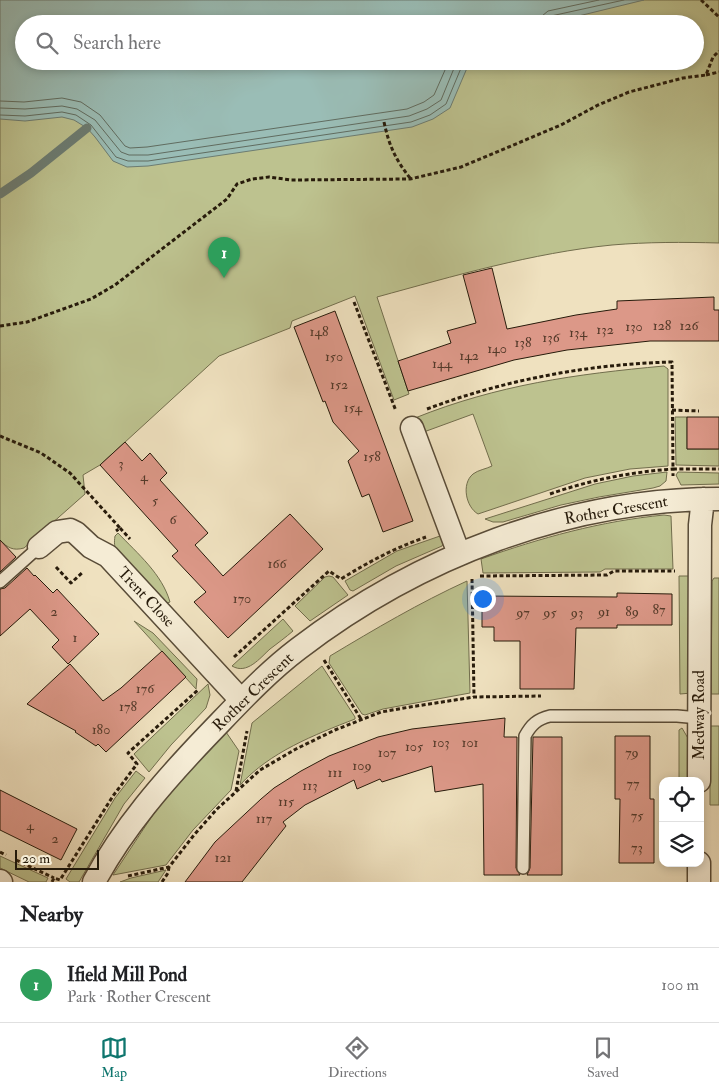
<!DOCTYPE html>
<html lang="en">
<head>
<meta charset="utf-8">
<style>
	:root { --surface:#fff; --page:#f2f2f2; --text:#202124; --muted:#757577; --line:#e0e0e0; --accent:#0f766e }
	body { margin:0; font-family:"IM FELL Double Pica",serif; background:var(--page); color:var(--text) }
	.controls { position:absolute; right:15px; bottom:15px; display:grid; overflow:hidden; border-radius:10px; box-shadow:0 2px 8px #0003 }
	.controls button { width:45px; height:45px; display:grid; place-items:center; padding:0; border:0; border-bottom:1px solid var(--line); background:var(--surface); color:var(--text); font:25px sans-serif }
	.scale { position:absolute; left:15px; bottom:12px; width:84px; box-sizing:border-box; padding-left:5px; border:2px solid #271b0b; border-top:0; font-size:14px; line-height:18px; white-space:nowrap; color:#271b0b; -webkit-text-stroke:4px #f5ecd5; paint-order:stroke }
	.you { position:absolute; left:482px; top:598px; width:18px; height:18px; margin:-12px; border:4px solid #fff; border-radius:50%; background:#1a73e8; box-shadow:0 0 0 8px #1a73e833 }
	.badge { display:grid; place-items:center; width:32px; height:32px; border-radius:50%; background:var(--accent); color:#fff; font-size:16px; font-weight:700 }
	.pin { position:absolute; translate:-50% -41px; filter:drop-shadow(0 1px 2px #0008) }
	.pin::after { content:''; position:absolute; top:26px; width:18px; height:15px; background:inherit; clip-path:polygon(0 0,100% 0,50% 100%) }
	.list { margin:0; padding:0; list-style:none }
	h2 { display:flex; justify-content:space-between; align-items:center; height:65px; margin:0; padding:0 20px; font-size:21px }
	h2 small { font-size:16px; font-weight:400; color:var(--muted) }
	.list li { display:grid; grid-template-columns:32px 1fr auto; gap:15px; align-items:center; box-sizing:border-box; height:75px; padding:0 20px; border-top:1px solid var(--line) }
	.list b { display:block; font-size:19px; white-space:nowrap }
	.list p { margin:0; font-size:16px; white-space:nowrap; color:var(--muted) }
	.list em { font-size:16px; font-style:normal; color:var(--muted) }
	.icon { flex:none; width:28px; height:28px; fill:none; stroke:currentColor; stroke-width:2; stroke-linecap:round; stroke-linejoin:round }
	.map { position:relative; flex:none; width:719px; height:882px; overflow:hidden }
	.search { position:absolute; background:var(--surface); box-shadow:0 2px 8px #0003; left:15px; right:15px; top:15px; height:55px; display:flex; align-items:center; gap:12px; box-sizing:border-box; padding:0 18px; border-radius:28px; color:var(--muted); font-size:19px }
	.sheet { height:140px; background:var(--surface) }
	nav { display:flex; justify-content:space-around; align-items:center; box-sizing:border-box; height:70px; border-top:1px solid var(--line); background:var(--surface); font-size:14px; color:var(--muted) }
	nav a { display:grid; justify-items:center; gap:2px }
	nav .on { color:var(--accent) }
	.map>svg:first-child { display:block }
	.green { fill:#bdc28f; stroke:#726e4d; fill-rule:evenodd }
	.water { fill:#9abdb6; stroke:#6c7c72 }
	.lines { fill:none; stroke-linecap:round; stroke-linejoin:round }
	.shore { stroke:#606c60; stroke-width:1 }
	.stream { stroke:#6c7c72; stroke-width:9 }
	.building { fill:#dc9888; stroke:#271b0b }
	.service-casing { stroke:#594c38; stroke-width:14 }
	.minor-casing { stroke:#594c38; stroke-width:25 }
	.path { stroke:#271b0b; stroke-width:3; stroke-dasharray:4 2.5; stroke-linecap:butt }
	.service { stroke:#f5ecd5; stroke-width:11 }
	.minor { stroke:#f5ecd5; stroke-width:22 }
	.labels { text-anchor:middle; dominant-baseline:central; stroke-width:5; stroke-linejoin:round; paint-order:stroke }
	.number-label { font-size:14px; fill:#543a2a }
	.street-label { font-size:16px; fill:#271b0b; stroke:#f5ecd5 }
</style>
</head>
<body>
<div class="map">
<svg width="719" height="882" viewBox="0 0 719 882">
	<rect width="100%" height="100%" fill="#efe1bf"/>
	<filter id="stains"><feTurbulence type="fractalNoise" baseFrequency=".004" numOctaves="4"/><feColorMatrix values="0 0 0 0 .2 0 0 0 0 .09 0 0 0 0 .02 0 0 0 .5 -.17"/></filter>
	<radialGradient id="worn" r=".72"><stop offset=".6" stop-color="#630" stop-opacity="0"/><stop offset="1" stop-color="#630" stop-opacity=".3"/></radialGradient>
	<path class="green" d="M 0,0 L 719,0 L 719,243 C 683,242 647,242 612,245 C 532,253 454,276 377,297 L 409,394 L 394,400 L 355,296 L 292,321 L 290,328 L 219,356 L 100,465 L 83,475 L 85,494 L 24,548 C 13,551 8,548 0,540 ZM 24,24 L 695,24 L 695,61 L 24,61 Z
		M 664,366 L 668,369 L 668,466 L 630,469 L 585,478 L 478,514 C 466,507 461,484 473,474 C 478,470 486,469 492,466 L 473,414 L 421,433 L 415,418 C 497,385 576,374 664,366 Z
		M 675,417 L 687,417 L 687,449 L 719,449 L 719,466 L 676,465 Z
		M 667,472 L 666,481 L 660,486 L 653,488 L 599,497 L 561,505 L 503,522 L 493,522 L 485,519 L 595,484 L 633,476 Z
		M 678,472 L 719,473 L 719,484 L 681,485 L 676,475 Z
		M 664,515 L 671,516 L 673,569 L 605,569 L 600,572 L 483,573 L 481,559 C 540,538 601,521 664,515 Z
		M 118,533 C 138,554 162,574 170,602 L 167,603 L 118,552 C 114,547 114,543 115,536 Z
		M 440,536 L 443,544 L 442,546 L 396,566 L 353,591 L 350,590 L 345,581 L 397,551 Z
		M 329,576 L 333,577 L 348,595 L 310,621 L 295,606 L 325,577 Z
		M 679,576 L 691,576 L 692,693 L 680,694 Z
		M 714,578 L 719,578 L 719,694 L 711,694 L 712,581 Z
		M 467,581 L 470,693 L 383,709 L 365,715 L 362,714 L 329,663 L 330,656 C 375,629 419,603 467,581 Z
		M 283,619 L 293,631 C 286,637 278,643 270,649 C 260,658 247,675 232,666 Z
		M 134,621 L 153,633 L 197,679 L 196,689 Z
		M 322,666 L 355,717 L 355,719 C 314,735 270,752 240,785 L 252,723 Z
		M 208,684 L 210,695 L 206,708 L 171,745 L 149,772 L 134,754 Z
		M 710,726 L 719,726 L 719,805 L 710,805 Z
		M 682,728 L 689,740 L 690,781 L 679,781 L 679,730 Z
		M 226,732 L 239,751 L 231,790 L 193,830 L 166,865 L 113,875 L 166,795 Z
		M 136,771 L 145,778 L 124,804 L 79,882 L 70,882 L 66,879 L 115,798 Z
		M 0,856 L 48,878 L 46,882 L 29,882 L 0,868 Z
		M 166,870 L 158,882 L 120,882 L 131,878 Z"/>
	<path class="water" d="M 0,0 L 644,0 L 558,21 L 529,24 L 24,24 L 24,61 L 470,61 L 450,108 L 433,119 L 412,127 L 148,166 L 127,167 L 113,161 L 95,137 L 87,128 L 74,120 L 62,117 L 25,121 L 0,119 Z"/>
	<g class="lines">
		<path class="shore" d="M 540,24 L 542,16 L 548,11 L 599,0
			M 546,24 L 547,19 L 551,16 L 624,0
			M 0,101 L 24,102 L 62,98 L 81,102 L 100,115 L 125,146 L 130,148 L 147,147 L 407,109 L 424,102 L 434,95 L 449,61
			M 0,108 L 25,109 L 62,106 L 77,109 L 95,120 L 121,152 L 129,155 L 148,155 L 409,116 L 427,109 L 441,100 L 457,61
			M 0,115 L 25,116 L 62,112 L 76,115 L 91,125 L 116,157 L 128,161 L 148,161 L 411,122 L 430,115 L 446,104 L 464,61"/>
		<path class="stream" d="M 0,194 L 31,173 L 87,128"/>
	</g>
	<path class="building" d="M 492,268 L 507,329 L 576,315 L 617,309 L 617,301 L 714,297 L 714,310 L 719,310 L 719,341 L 650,341 L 567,350 L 514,360 L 408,391 L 398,361 L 451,343 L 447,331 L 476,323 L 463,275 Z
		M 335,311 L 413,521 L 383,532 L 369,494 L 362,497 L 348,461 L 359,451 L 333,422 L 325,401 L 323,402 L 294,327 Z
		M 687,417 L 719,417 L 719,449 L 687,449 Z
		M 125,442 L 142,461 L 150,453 L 167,473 L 160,480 L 208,533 L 195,545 L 223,576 L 290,514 L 323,549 L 228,638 L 194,602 L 206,592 L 172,556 L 178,551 L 100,465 Z
		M 0,540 L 16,557 L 0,572 Z
		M 27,568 L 34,576 L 35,575 L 53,593 L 57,589 L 99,634 L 68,664 L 52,647 L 59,640 L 30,609 L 0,636 L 0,589 L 5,588 Z
		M 617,593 L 672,594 L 672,625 L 617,625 L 617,628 L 576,628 L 574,689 L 520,689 L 520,641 L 494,641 L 494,627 L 482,627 L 482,596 L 617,597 Z
		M 162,651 L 186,677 L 106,752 L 98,744 L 96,746 L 75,732 L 76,731 L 27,704 L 70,664 L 103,701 L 121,688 Z
		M 505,718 L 504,737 L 517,737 L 516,868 L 520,875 L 484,875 L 483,784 L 435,792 L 432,766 L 382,782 L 380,779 L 357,789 L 354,780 L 305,805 L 283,822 L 286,826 L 242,882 L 185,882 L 215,842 L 261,799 L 274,788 L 301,771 L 329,756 L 378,737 L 412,729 Z
		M 615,736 L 650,736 L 650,799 L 654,799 L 654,863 L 619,863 L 620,799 L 615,799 Z
		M 533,737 L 562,737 L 562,875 L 527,875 L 530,868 Z
		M 0,790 L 77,829 L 61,860 L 0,830 Z"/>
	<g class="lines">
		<g class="service-casing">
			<path id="service" d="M 0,582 L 39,547
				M 523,868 L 525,736 C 531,725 537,719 550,716 L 677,716 L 699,718"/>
		</g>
		<g class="minor-casing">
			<path id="minor" d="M 412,428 L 459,554
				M 39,547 L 57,532 L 70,530 L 76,533 L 91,547 L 108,556 L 241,700
				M 699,781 L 700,525 L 703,499
				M 0,881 L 1,882
				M 94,882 C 123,828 164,781 207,736 C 236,706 265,674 298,649 C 418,557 568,499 719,499
				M 699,882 L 699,863"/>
		</g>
		<path class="path" d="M 701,0 L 719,17
			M 706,75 L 719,72
			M 384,122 C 389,145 395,159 410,178
			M 354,302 L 396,411
			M 0,326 L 27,322 L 91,299 L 115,285 L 227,199 L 237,184 L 252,179 L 269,177 L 291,180 L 410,179 L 461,167 L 561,125 L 598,105 L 629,92 L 683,78 L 706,75 L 713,57 L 719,51
			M 427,409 C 504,380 589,364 672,362 L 673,469 L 719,469
			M 672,410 L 699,411
			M 0,436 L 41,453 L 70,473 L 120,528 L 116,531
			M 550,494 C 590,480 631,472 673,469 L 673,476
			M 120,528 L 130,539
			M 56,567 L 71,583 L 83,572
			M 480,576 L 607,575 L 614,571 L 675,571
			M 472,579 L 474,697
			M 234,657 L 329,571 L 341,579 C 370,561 395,548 426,537
			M 324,660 L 361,719
			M 236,791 L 247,731
			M 0,852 L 6,855
			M 16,860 L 54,878
			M 128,876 L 169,867 L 194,835 L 217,809 L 260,770 L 296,749 L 335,730 L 381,712 L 410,707 L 474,697 L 541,696
			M 52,882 L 54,878 L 60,880 L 113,796 L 137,764 L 128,753 L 198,690
			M 162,882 L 168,873 L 169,867"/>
		<use href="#service" class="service"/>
		<use href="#minor" class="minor"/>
	</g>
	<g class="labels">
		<g class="number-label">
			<text x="662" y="325">128</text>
			<text x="689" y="325">126</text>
			<text x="634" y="326">130</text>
			<text x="605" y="329">132</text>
			<text x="319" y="331">148</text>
			<text x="578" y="332">134</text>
			<text x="551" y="337">136</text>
			<text x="523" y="342">138</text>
			<text x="497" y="348">140</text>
			<text x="469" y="355">142</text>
			<text x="334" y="356">150</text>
			<text x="442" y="363">144</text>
			<text x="339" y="384">152</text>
			<text x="353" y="407">154</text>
			<text x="372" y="456">158</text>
			<text x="121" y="463">3</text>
			<text x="144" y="476">4</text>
			<text x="155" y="500">5</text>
			<text x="173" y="519">6</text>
			<text x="277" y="563">166</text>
			<text x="242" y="598">170</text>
			<text x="659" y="609">87</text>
			<text x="54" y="611">2</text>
			<text x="604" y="611">91</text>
			<text x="632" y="611">89</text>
			<text x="523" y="612">97</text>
			<text x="550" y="612">95</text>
			<text x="577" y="612">93</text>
			<text x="75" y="637">1</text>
			<text x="145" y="688">176</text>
			<text x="128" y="706">178</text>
			<text x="101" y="729">180</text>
			<text x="441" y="742">103</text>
			<text x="470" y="742">101</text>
			<text x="414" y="746">105</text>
			<text x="387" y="752">107</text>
			<text x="632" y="752">79</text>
			<text x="362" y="765">109</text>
			<text x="335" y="772">111</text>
			<text x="633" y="783">77</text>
			<text x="310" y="785">113</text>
			<text x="286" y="801">115</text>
			<text x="637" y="815">75</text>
			<text x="264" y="818">117</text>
			<text x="30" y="825">4</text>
			<text x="55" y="838">2</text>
			<text x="637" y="847">73</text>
			<text x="223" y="857">121</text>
		</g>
		<g class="street-label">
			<text transform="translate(616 510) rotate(-10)">Rother Crescent</text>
			<text transform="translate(146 597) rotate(47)">Trent Close</text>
			<text transform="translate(253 692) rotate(-44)">Rother Crescent</text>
			<text transform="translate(699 715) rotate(-90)">Medway Road</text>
		</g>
	</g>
	<rect width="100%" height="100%" filter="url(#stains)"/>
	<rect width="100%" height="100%" fill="url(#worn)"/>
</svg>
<div class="controls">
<button><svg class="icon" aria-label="locate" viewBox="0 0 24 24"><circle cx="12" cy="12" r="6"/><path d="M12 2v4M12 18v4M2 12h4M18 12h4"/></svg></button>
<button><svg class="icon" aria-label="layers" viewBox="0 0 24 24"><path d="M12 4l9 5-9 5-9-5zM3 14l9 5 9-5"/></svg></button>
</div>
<div class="scale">20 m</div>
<div class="you"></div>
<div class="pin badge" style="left:224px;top:278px;background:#2e9e5b">1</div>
<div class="search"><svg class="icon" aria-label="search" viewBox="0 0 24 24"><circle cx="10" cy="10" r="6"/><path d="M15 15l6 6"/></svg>Search here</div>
</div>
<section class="sheet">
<h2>Nearby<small></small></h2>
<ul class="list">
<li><span class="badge" style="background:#2e9e5b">1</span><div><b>Ifield Mill Pond</b><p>Park · Rother Crescent</p></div><em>100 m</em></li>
</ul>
</section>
<nav>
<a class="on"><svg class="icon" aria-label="map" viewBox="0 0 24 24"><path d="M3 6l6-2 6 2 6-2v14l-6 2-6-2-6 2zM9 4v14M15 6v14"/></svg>Map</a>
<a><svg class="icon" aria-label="directions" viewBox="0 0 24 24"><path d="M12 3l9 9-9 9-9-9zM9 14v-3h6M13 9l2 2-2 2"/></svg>Directions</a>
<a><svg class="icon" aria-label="saved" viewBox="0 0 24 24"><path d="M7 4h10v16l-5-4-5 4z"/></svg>Saved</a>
</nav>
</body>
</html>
